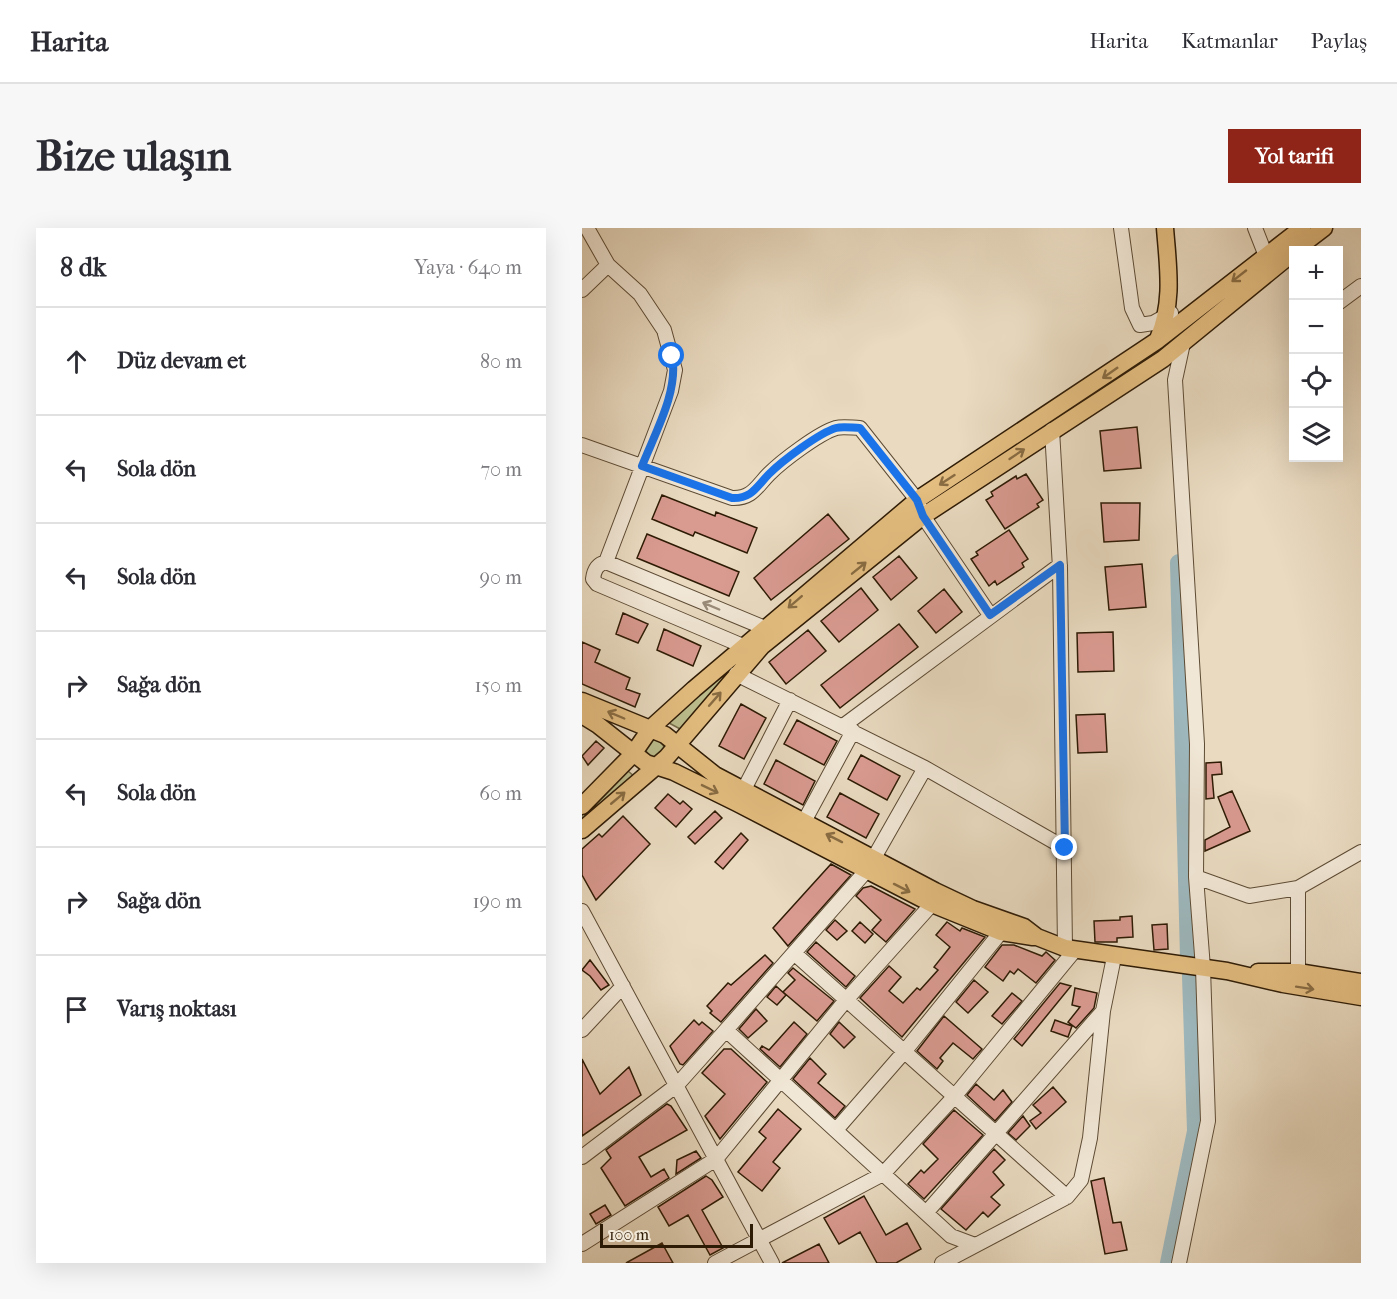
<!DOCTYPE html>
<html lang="tr">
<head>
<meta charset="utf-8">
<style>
	:root { --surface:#fff; --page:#f7f7f7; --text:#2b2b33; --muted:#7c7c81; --line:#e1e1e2; --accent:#8f2418 }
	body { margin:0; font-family:"IM FELL French Canon",serif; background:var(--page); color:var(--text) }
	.controls { position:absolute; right:18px; top:18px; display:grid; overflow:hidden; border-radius:0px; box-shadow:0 6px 24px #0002 }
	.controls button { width:54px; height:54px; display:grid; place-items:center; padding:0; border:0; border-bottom:2px solid var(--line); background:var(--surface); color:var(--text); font:30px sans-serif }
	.scale { position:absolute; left:18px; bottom:15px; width:153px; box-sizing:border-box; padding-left:6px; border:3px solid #2e1b05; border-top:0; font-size:16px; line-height:21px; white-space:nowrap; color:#2e1b05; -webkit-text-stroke:4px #f1e7d6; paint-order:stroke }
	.stop { position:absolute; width:18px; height:18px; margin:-14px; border:4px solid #1a73e8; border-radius:50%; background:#fff }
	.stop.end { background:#1a73e8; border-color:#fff; box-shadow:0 2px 6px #0008 }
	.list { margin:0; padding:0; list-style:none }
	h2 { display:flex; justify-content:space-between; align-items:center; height:78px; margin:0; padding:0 24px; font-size:26px }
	h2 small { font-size:20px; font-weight:400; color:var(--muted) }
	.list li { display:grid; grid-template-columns:39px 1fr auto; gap:18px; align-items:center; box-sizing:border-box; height:108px; padding:0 24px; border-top:2px solid var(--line) }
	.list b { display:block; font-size:22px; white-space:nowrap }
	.list em { font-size:20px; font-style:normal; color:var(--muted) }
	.icon { flex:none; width:33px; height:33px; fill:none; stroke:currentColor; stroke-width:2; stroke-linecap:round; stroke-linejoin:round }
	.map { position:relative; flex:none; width:779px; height:1035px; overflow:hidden; border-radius:0px }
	header { display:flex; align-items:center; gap:36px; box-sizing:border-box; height:84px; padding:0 30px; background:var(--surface); border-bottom:2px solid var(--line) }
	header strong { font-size:28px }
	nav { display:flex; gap:33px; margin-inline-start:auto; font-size:21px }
	.intro { display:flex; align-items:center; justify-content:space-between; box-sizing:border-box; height:144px; padding:0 36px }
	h1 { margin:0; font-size:42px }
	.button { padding:15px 27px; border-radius:0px; background:var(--accent); color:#fff; font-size:21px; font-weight:700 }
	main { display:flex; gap:36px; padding:0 36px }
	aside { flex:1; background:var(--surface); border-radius:0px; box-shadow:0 6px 24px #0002 }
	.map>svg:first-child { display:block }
	.green { fill:#bcbe8e; stroke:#756c4a; stroke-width:1.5 }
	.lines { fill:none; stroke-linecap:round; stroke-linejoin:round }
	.river { stroke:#9db8be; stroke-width:18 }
	.building { fill:#d99a90; stroke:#2e1b05; stroke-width:1.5 }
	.minor-casing { stroke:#5d4b34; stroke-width:16 }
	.major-casing { stroke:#2e1b05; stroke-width:19 }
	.minor { stroke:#f1e7d6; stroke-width:14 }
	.major { stroke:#e4bd80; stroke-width:16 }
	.oneway { stroke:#896c42 }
	.oneway2 { stroke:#998b78 }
	.route { stroke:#1a73e8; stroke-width:8 }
</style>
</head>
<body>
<header>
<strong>Harita</strong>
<nav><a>Harita</a><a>Katmanlar</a><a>Paylaş</a></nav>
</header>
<div class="intro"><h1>Bize ulaşın</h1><a class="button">Yol tarifi</a></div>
<main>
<aside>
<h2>8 dk<small>Yaya · 640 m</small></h2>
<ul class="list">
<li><svg class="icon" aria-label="ahead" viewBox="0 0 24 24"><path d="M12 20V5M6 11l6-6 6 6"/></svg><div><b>Düz devam et</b></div><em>80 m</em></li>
<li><svg class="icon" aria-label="left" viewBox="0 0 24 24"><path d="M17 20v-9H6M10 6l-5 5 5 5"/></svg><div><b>Sola dön</b></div><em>70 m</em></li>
<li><svg class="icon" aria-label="left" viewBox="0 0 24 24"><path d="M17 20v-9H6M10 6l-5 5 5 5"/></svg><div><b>Sola dön</b></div><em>90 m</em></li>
<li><svg class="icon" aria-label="right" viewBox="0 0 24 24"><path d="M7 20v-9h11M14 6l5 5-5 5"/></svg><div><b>Sağa dön</b></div><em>150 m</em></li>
<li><svg class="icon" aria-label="left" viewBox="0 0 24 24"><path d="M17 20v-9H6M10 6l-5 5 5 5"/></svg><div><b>Sola dön</b></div><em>60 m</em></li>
<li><svg class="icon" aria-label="right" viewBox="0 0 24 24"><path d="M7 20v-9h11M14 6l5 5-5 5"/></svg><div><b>Sağa dön</b></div><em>190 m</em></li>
<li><svg class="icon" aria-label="arrive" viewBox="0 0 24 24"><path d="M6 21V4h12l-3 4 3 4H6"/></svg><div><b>Varış noktası</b></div></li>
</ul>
</aside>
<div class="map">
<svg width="779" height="1035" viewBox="0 0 779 1035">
	<rect width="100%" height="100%" fill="#e9dac0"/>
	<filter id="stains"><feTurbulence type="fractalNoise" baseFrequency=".00333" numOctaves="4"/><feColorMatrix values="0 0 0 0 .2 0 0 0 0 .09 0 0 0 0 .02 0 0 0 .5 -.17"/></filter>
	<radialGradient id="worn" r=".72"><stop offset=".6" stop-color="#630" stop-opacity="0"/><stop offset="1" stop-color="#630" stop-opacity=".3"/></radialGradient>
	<path class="green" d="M 158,429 L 160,433 L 100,502 L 87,495 Z
		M64 521a9 9 0 1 1 18 0a9 9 0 1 1-18 0Z
		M 46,543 L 53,549 L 0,595 L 0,587 Z"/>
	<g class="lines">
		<path class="river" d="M 597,335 L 607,730
			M 587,1035 L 614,903 L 609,748"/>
	</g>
	<path class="building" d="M 555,199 L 559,240 L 522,243 L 518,203 Z
		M 444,246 L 461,272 L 455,276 L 457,279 L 423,301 L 404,272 L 411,268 L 409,264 L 434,248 L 435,251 Z
		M 80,267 L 133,288 L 134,284 L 175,300 L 165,325 L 113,304 L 111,308 L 70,291 Z
		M 519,275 L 558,275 L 557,312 L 522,314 Z
		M 246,286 L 267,311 L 189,372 L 172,350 Z
		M 427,302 L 446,331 L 440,335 L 442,339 L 415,357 L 413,353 L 407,358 L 389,331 L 396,327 L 394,324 Z
		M 65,306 L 157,344 L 147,368 L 55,330 Z
		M 317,328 L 335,350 L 309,372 L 291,349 Z
		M 560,336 L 564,379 L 527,382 L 523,339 Z
		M 279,360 L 296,382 L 257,414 L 239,393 Z
		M 362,361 L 380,384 L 354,405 L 336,383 Z
		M 41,385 L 66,396 L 56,415 L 34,406 Z
		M 317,396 L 336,419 L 258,480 L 239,457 Z
		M 82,401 L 119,418 L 111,438 L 75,422 Z
		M 226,402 L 244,423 L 204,456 L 187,434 Z
		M 531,404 L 532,443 L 496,444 L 495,405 Z
		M 0,414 L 18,422 L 13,434 L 48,450 L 44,461 L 58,466 L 53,479 L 0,456 Z
		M 159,476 L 184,490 L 162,531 L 137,518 Z
		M 523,486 L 525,524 L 496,525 L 494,487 Z
		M 215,492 L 255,513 L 242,537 L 202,516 Z
		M 14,513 L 22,520 L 6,537 L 0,528 Z
		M 279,527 L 318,548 L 305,572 L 266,551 Z
		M 194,532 L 233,553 L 221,577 L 182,556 Z
		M 639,534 L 640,546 L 630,547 L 632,570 L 624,571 L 624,535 Z
		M 650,563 L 668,603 L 623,623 L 623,612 L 648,599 L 636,569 Z
		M 258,565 L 297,586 L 284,610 L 245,589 Z
		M 86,566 L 98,576 L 101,573 L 110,581 L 94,599 L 73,580 Z
		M 133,583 L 140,590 L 113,616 L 106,609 Z
		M 41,588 L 68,616 L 14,672 L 0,647 L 0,621 L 17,606 L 20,609 Z
		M 159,605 L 166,612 L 141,641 L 133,634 Z
		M 249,636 L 269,647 L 206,718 L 191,700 Z
		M 289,658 L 333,681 L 304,714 L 290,702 L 299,692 L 274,668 L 281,660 Z
		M 550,688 L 551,709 L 535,710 L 535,714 L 513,714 L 512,693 L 538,692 L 538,689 Z
		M 253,692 L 265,703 L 255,712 L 244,702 Z
		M 278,694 L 291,706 L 283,715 L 270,703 Z
		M 365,694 L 378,703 L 380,700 L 403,709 L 320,809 L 278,770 L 307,738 L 319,749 L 307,763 L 321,775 L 335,760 L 338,762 L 356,742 L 352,739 L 368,719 L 354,707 Z
		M 585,696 L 586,721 L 572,722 L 570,697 Z
		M 234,714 L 273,748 L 264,759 L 225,724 Z
		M 420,717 L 432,717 L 460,728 L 464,724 L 473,732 L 454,755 L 436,741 L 432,746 L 428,743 L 421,753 L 403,739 Z
		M 183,727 L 191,735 L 139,794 L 128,785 L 130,783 L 125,778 L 146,755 L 149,757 Z
		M 8,732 L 27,757 L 19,762 L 8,748 L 0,742 Z
		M 211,740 L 252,773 L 235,793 L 201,764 L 213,752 L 206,745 Z
		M 392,752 L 406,764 L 386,785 L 374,774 Z
		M 478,755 L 489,758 L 440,818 L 432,811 Z
		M 194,758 L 204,767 L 195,777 L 185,769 Z
		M 493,760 L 515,765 L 512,780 L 494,800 L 486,794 L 498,779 L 490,777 Z
		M 430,765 L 440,773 L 420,796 L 410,788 Z
		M 174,781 L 185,793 L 166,810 L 157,801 Z
		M 362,788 L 400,821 L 391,831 L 371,815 L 358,830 L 361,833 L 355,841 L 335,823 Z
		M 112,792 L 117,797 L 120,794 L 131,803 L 101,837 L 98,836 L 88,818 Z
		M 473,792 L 490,798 L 486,809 L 469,803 Z
		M 212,794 L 225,806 L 198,839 L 178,821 L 180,818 L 187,822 Z
		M 257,794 L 273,809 L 262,820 L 248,806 Z
		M 142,821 L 149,821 L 185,854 L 138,911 L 123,888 L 143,866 L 120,845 Z
		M 228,830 L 244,846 L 236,855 L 263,878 L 253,890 L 211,851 Z
		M 0,831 L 18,866 L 47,839 L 59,867 L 0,908 Z
		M 394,856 L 412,872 L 421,862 L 430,874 L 413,893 L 385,867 Z
		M 471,859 L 484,874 L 454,901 L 448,893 L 459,885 L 451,877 Z
		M 85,876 L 89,878 L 105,902 L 57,929 L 69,949 L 82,941 L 87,950 L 43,978 L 19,940 L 29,930 L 24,922 Z
		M 196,881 L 219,901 L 191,934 L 198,940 L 180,963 L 156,944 L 184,910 L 177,904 Z
		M 372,882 L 401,907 L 342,971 L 326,956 L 339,942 L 342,945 L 356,931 L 341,916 Z
		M 441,888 L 448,898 L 434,912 L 426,905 Z
		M 412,921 L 423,932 L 411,944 L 422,957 L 409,969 L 418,977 L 406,989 L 401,984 L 384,1002 L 359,981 Z
		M 114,923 L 119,930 L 94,946 L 95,932 Z
		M 124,948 L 130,952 L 141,969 L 120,982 L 141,1020 L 128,1027 L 106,987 L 87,998 L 76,979 Z
		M 522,950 L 531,995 L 539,994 L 545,1022 L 523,1026 L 509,953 Z
		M 282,968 L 304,1007 L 325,995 L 339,1021 L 314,1035 L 295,1035 L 278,1004 L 257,1016 L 242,990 Z
		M 23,977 L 29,987 L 14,996 L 8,986 Z
		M 80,1015 L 91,1035 L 44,1035 L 73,1019 Z
		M 237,1016 L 247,1035 L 200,1035 Z"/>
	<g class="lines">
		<g class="minor-casing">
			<path id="minor" d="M 5,0 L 26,37 L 58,66 L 82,102 L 93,142 L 89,163 L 24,334
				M 539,0 L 550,80 L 558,97 L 571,95 L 589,85
				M 673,0 L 684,28
				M 0,62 L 26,37
				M 756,75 L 779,58
				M 470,202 L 478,340 L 483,720
				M 0,217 L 150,270 C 170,271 175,258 187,246 C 200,233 237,205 254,200 C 261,198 271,200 278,200 L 335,272 L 341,288 L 408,387
				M 161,418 L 15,356 L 11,351 C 12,342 15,336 24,334 L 183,400
				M 154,446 L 343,540 L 483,620
				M 261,498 L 478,337
				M 158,569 L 208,472
				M 218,601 L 271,503
				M 614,649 L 667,668 L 716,660 L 779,624
				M 0,683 L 190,1035
				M 212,725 L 485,969
				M 716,744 L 716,660
				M 0,802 L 41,758
				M 144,802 L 285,642 L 343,540
				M 254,902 L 322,824 L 419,704
				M 0,929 L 95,857 L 144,802 L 369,1008 L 393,1017
				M 344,985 L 521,783
				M 0,1016 L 134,931 L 264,772 L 350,676
				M 133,1035 L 301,946 L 372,869 L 493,722
				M 360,1035 L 485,969 L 499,952 L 508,910 L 521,783 L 532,729
				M 597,1035 L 626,893 L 621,740 L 614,649 L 615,516 L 593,152 L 601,115"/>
		</g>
		<g class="major-casing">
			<path id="major" d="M 713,22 L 742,0
				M 576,111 C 592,74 586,39 583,0
				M 0,473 L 83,507 L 133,547 L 353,663 L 391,681 L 442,699 L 455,709 L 483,720 L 645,743 L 701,756 L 779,769
				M 0,487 L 16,497 L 64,535 L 92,544 L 155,575 L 350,676 L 419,704 L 451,709
				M 0,578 L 51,526 L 69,500 L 112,461 L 335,272 L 576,112 L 720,0
				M 0,602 L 85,529 L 180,418 L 341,288 L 581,131 L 712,24
				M 676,744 L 716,744 L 779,754"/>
		</g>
		<use href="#minor" class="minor"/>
		<use href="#major" class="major"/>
	</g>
	<defs><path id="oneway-shaft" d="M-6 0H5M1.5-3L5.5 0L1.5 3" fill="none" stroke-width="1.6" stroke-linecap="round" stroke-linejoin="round" transform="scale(1.5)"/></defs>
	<g class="oneway">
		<use href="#oneway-shaft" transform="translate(657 48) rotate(142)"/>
		<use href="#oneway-shaft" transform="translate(528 145) rotate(145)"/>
		<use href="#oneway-shaft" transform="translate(435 226) rotate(-34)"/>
		<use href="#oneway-shaft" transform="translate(365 252) rotate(147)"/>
		<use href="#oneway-shaft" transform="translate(277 340) rotate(-39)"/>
		<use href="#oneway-shaft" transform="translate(213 374) rotate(139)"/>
		<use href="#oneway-shaft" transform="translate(133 471) rotate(-49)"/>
		<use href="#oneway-shaft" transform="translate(34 487) rotate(-157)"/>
		<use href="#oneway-shaft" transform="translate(128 561) rotate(26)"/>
		<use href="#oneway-shaft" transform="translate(36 570) rotate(-40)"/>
		<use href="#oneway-shaft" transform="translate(252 610) rotate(-153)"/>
		<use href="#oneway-shaft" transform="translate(320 660) rotate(27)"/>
		<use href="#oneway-shaft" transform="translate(723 760) rotate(9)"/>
	</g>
	<use class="oneway2" href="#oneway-shaft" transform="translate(129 378) rotate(-157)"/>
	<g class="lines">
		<path class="route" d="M 90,128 C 97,163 73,205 60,238 L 150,270 C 170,271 175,258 187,246 C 200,233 237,205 254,200 C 261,198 271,200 278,200 L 335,272 L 341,288 L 408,387 L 478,337 L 483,620"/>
	</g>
	<rect width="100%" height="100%" filter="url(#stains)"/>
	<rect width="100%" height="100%" fill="url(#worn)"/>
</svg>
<div class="controls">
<button>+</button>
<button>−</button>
<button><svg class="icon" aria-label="locate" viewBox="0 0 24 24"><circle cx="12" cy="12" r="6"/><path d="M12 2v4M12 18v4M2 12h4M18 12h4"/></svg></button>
<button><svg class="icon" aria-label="layers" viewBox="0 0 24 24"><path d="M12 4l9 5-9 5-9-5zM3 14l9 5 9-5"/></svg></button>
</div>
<div class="scale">100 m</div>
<div class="stop" style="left:90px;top:128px"></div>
<div class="stop end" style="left:483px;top:620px"></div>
</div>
</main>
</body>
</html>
